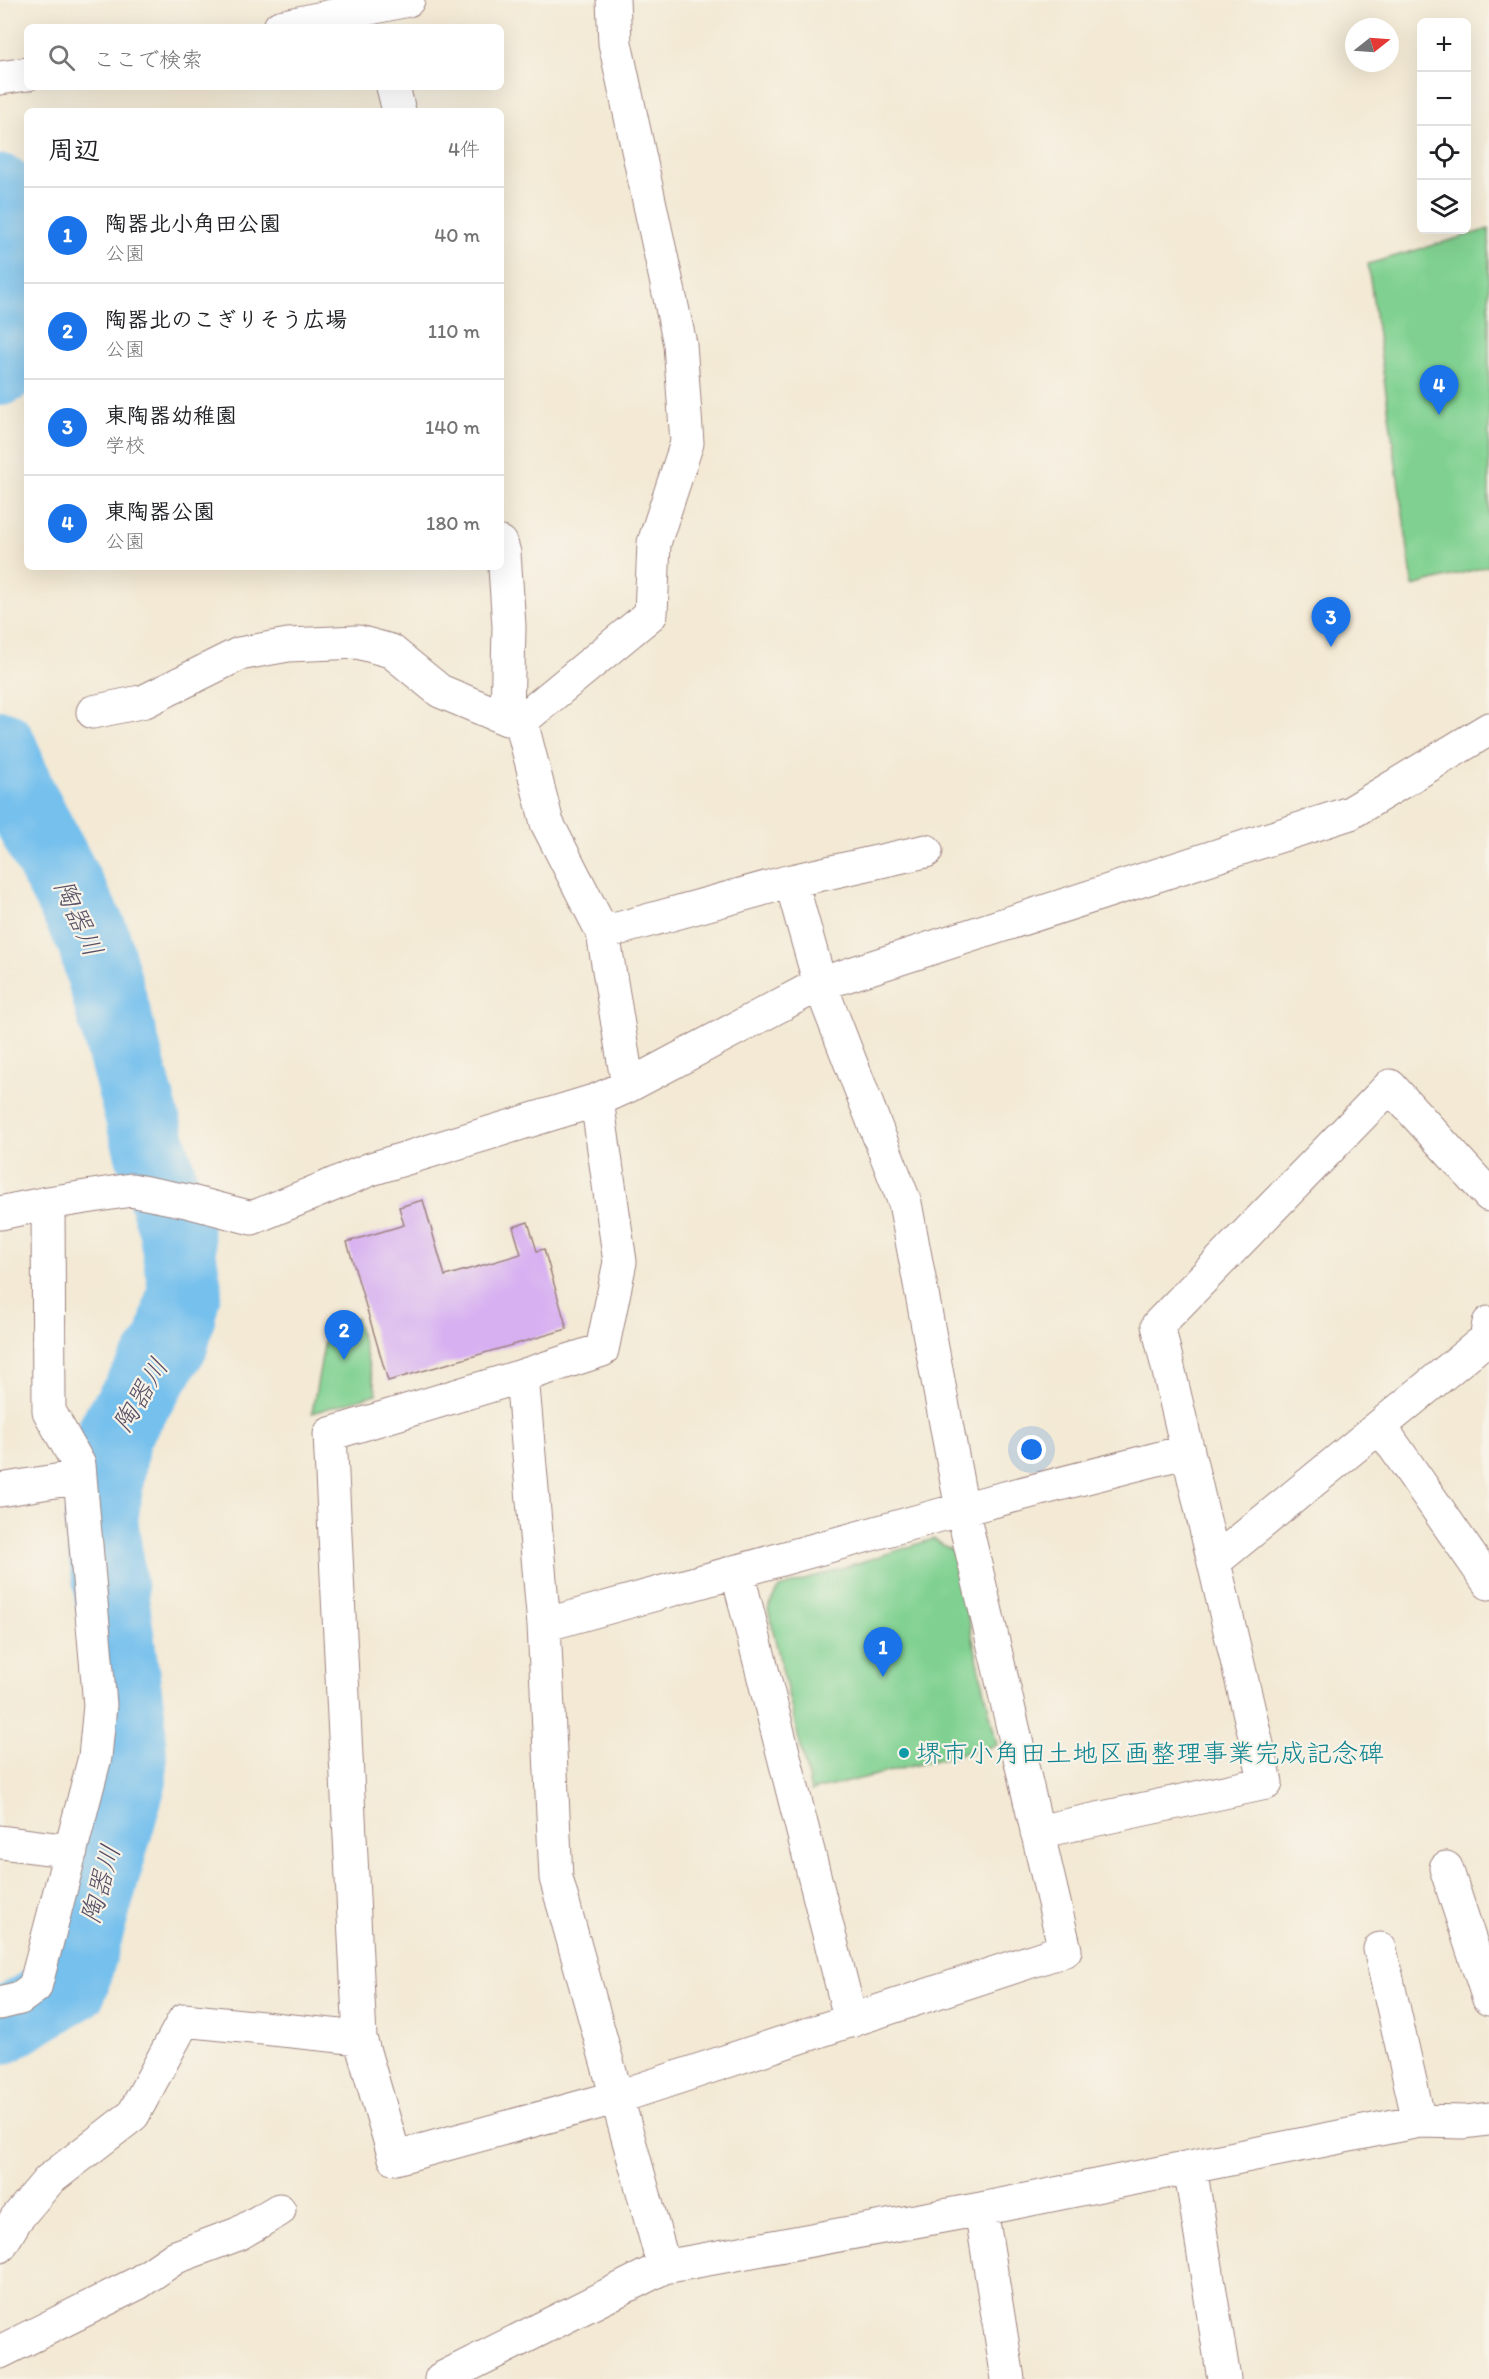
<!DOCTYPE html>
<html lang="ja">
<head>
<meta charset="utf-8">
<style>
	:root { --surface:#fff; --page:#f6f6f6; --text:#202124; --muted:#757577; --line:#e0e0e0; --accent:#1a73e8 }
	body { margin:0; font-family:Itim,"Klee One",sans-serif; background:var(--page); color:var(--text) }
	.controls { position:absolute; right:18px; top:18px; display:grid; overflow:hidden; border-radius:9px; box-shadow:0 6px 24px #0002 }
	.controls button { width:54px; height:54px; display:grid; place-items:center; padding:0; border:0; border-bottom:2px solid var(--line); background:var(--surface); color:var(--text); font:30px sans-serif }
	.compass { position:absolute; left:1345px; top:18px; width:54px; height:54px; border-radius:50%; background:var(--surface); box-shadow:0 6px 24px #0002; rotate:73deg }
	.you { position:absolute; left:1032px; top:1450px; width:21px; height:21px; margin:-15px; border:4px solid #fff; border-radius:50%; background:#1a73e8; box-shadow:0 0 0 9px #1a73e833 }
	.badge { display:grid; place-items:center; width:39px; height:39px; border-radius:50%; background:var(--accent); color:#fff; font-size:20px; font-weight:700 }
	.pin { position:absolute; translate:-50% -50px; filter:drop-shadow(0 2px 3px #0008) }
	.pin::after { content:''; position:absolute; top:32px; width:21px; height:18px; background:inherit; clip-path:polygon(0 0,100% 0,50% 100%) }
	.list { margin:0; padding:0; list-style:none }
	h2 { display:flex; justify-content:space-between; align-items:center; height:78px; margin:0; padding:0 24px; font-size:26px }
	h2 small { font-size:20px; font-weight:400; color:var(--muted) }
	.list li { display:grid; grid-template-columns:39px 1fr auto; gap:18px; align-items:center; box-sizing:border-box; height:96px; padding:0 24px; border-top:2px solid var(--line) }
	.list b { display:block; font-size:22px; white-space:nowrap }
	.list p { margin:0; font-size:20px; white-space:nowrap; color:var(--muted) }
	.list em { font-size:20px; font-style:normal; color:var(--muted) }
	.icon { flex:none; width:33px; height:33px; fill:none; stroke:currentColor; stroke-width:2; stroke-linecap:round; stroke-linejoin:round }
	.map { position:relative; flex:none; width:1489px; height:2379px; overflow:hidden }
	.search { position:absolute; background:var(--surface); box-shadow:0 6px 24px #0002; left:24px; top:24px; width:480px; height:66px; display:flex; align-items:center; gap:15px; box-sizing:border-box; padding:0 21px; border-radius:9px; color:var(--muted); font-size:22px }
	.panel { position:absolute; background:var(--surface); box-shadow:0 6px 24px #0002; left:24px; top:108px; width:480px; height:462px; border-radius:9px }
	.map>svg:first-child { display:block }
	.park { fill:#80d191; stroke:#65785e; stroke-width:1.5 }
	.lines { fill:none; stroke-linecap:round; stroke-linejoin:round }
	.river { stroke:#74c0ed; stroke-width:74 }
	.building { fill:#d7b0f1 }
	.minor-casing { stroke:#9e8480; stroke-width:35 }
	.minor { stroke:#fff; stroke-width:33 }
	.culture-dot { fill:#0f9aa8; stroke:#f7f3e8; stroke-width:2 }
	.labels { text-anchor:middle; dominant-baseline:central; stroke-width:4.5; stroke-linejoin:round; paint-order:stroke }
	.culture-label { font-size:26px; fill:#0d838f; stroke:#f7f3e8; text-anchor:start }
	.water-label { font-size:27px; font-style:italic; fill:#574f65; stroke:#f7f3e8 }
</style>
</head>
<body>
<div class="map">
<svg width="1489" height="2379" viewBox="0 0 1489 2379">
	<rect width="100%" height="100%" fill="#f7f3e8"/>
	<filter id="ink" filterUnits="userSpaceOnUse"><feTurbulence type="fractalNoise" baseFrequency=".0167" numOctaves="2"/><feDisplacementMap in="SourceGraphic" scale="12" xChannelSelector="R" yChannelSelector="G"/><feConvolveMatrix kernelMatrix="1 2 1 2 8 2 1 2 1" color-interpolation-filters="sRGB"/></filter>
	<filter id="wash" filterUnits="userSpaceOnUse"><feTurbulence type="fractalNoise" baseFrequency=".008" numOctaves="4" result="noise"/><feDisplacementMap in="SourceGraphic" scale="24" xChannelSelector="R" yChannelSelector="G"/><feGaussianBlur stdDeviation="1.35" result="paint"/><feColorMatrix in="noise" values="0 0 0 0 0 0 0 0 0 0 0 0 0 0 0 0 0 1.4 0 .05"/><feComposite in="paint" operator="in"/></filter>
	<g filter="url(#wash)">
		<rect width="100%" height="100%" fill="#f3e9d4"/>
		<path class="park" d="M 1489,229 L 1489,566 L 1413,586 L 1368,264 Z
			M 356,1318 L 377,1394 L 312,1413 L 327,1327 Z
			M 933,1539 L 953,1551 L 997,1745 L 811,1791 L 768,1609 L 779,1588 Z"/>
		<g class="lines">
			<path class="river" d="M 0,191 C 9,231 15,273 10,314 C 8,333 3,351 0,369
				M 0,747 L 19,795 L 93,938 L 153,1157 L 175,1228 L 185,1288 L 172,1342 L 114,1433 L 101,1520 L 129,1721 L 130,1779 L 71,1986 L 0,2028"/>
		</g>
		<g id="blocks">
			<path class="building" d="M 423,1200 L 445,1276 L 521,1254 L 513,1227 L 528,1222 L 537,1251 L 544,1249 L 567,1329 L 388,1381 L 347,1242 L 404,1225 L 399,1207 Z"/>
		</g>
	</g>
	<g filter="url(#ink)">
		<use href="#blocks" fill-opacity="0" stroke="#9e8480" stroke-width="1.5"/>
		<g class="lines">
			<g class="minor-casing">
				<path id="minor" d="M 613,0 L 615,43 L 680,344 L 687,443 L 654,543 L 651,614 L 521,721 L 547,823 L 603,933 L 628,1086
					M 280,27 L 408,0
					M 0,78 L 27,74
					M 393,87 L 399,111
					M 501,543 L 504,553 L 509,626 L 507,719
					M 93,712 L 145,701 L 239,654 L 288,645 L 358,642 L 391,651 L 440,691 L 507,719 L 521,721
					M 603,933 L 791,881 L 926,851
					M 597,1100 L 620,1262 L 602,1350 L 522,1376 L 544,1625 L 556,1878 L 664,2267
					M 0,1213 L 48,1203 L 131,1190 L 187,1201 L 252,1218 L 371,1169 L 597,1100 L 628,1086 L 820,984 L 1350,813 L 1489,729
					M 522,1376 L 330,1434 L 360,2038 L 395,2158 L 618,2097 L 1065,1950 L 962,1509 L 905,1203 L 820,984 L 791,881
					M 1380,1426 L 1489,1583
					M 0,1490 L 80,1477
					M 1214,1562 L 1486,1339 L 1489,1323
					M 737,1571 L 851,2021
					M 544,1625 L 962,1509 L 1188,1451
					M 1037,1832 L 1266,1783 L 1158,1325 L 1390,1086 L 1489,1195
					M 0,1842 L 71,1851
					M 1446,1868 L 1489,1999
					M 1380,1949 L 1419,2121
					M 0,2003 L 20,1998 L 35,1987 L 95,1757 L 100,1705 L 79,1465 L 49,1411 L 48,1203
					M 1190,2167 L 1224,2379
					M 981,2209 L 1008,2379
					M 0,2246 L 16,2219 L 49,2180 L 133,2115 L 184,2020 L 360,2038
					M 0,2352 L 138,2283 L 176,2257 L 238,2234 L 279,2210
					M 441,2379 L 664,2267 L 981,2209 L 1419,2121 L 1465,2122 L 1489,2119"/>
			</g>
			<use href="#minor" class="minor"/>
		</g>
	</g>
	<circle class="culture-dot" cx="904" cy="1753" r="6"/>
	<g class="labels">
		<g class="culture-label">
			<text x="916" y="1753">堺市小角田土地区画整理事業完成記念碑</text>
		</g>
		<g class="water-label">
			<text transform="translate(79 918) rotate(66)">陶器川</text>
			<text transform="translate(140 1395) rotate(-59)">陶器川</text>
			<text transform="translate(100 1884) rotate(-74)">陶器川</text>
		</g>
	</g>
</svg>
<div class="controls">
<button>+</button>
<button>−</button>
<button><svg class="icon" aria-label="locate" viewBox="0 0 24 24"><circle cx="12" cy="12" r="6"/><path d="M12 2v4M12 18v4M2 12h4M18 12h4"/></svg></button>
<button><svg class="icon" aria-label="layers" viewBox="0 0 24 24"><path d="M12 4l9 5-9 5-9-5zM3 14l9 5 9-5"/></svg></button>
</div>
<svg class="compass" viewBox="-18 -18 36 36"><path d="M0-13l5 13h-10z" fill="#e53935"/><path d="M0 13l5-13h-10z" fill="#757577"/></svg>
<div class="you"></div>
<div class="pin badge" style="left:883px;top:1677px">1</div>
<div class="pin badge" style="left:344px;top:1360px">2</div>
<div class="pin badge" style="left:1331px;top:647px">3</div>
<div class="pin badge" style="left:1439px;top:415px">4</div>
<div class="search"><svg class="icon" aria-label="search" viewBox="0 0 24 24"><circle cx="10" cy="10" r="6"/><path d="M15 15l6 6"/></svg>ここで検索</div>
<section class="panel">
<h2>周辺<small>4件</small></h2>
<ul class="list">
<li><span class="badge">1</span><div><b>陶器北小角田公園</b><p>公園</p></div><em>40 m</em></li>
<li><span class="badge">2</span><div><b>陶器北のこぎりそう広場</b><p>公園</p></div><em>110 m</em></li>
<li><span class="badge">3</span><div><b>東陶器幼稚園</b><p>学校</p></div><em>140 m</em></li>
<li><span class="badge">4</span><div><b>東陶器公園</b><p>公園</p></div><em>180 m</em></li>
</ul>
</section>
</div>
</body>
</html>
